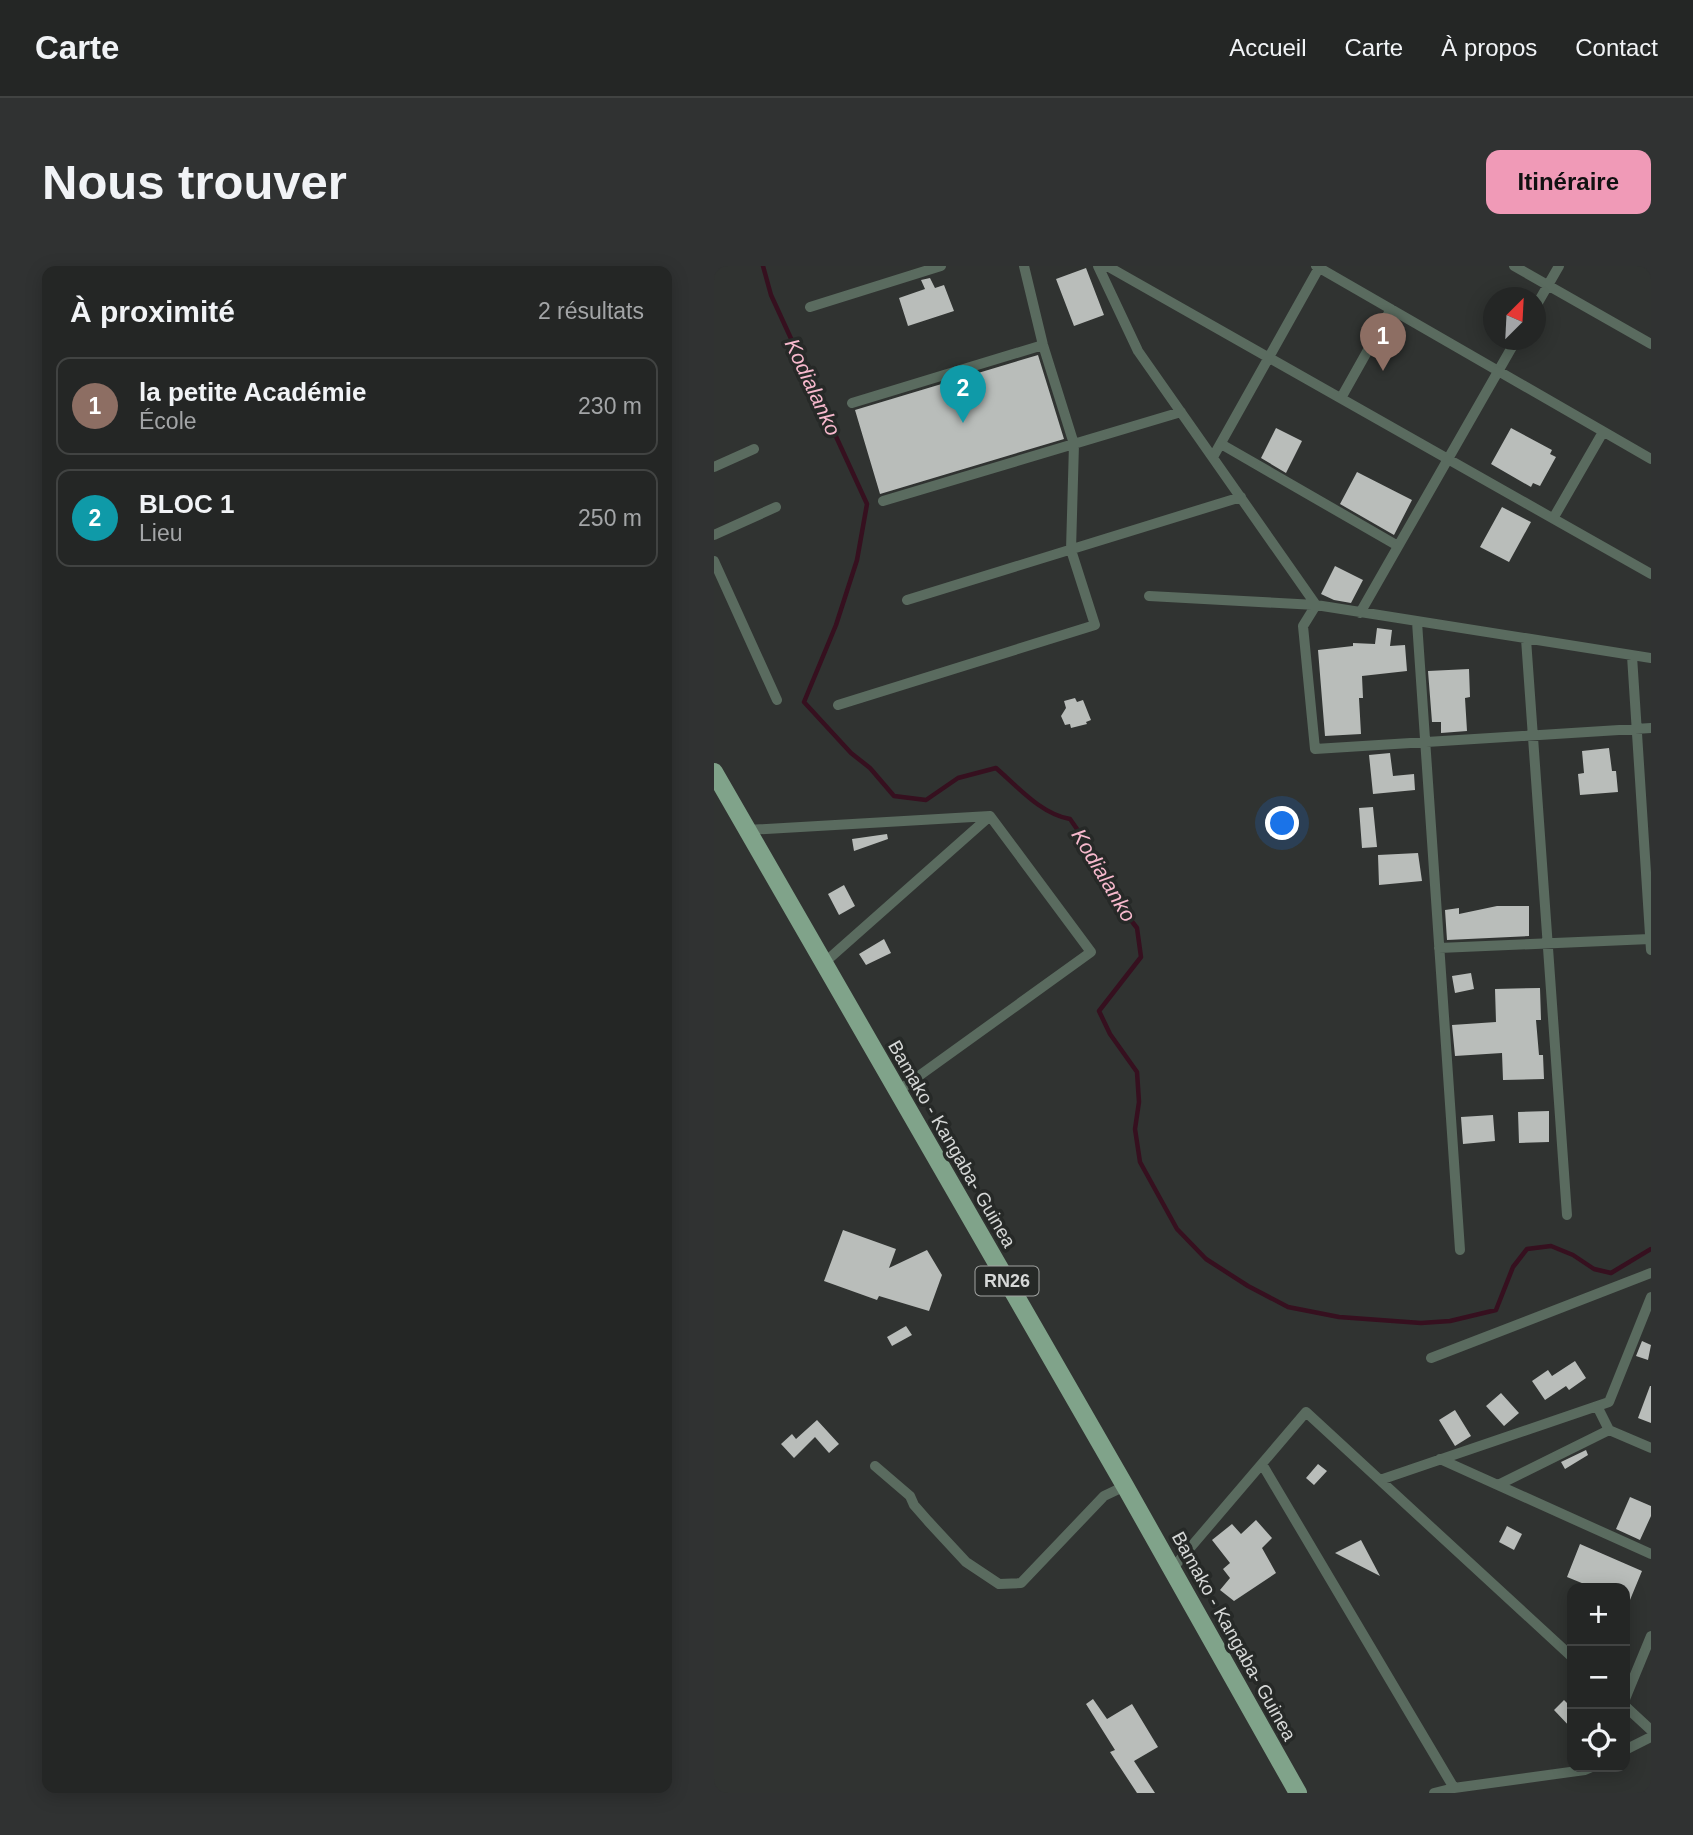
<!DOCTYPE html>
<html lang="fr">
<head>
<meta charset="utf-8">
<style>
	:root { --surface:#242625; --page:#303232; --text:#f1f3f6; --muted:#a3a5a7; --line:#414342; --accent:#f09ab7 }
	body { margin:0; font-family:Arial,sans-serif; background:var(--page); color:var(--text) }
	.controls { position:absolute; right:21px; bottom:21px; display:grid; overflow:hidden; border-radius:14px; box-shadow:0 4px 18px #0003 }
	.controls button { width:63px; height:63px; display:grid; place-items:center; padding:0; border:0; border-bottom:2px solid var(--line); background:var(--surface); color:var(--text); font:35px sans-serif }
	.compass { position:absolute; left:769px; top:21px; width:63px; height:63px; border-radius:50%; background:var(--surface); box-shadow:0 4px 18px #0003; rotate:24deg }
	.you { position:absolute; left:569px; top:558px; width:24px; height:24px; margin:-18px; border:5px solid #fff; border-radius:50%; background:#1a73e8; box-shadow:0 0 0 10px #1a73e833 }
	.badge { display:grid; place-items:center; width:46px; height:46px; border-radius:50%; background:var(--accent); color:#fff; font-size:23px; font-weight:700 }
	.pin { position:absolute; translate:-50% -58px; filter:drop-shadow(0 2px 4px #0008) }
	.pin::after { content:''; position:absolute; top:37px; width:24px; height:21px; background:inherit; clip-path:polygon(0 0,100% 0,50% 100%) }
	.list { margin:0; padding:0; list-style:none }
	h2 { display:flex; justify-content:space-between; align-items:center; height:91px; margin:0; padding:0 28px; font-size:30px }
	h2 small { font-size:23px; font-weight:400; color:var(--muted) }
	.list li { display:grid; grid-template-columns:46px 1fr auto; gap:21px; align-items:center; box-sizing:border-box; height:98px; margin:0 14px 14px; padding:0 14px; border:2px solid var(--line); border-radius:14px }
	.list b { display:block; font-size:26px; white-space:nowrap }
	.list p { margin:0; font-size:23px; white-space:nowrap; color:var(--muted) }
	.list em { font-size:23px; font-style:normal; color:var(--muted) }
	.icon { flex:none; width:38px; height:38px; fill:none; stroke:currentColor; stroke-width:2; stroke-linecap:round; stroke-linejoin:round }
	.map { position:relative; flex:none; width:937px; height:1527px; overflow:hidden; border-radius:14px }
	header { display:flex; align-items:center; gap:42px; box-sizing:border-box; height:98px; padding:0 35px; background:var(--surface); border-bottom:2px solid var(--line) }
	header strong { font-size:33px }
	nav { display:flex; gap:38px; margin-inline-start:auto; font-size:24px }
	.intro { display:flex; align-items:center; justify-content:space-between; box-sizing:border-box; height:168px; padding:0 42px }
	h1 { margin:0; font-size:49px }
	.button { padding:18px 32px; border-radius:14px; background:var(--accent); color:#111; font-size:24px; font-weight:700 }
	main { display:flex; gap:42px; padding:0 42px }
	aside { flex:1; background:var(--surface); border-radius:14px; box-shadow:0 4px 18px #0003 }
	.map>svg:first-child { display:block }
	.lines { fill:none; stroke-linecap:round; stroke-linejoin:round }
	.stream { stroke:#36101f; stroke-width:4.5 }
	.building { fill:#b9bdba }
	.minor { stroke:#5a6b5f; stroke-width:10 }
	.primary { stroke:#80a38a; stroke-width:18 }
	.labels { text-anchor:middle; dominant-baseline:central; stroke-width:7; stroke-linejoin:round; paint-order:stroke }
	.shield { fill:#262927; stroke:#a1a4a2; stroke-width:2 }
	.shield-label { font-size:18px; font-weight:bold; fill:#d6d8d7 }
	.street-label { font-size:19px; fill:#d6d8d7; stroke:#262927 }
	.water-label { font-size:21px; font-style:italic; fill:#f7b9cd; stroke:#262927 }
</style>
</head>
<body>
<header>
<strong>Carte</strong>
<nav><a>Accueil</a><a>Carte</a><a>À propos</a><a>Contact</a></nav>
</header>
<div class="intro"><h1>Nous trouver</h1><a class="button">Itinéraire</a></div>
<main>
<aside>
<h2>À proximité<small>2 résultats</small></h2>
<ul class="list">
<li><span class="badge" style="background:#8d6e63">1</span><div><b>la petite Académie</b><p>École</p></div><em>230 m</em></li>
<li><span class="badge" style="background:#0f9aa8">2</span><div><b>BLOC 1</b><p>Lieu</p></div><em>250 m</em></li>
</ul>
</aside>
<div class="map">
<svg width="937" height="1527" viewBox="0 0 937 1527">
	<rect width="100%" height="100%" fill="#303331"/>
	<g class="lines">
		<path class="stream" d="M 49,0 L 57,29 L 153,238 L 143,294 L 122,359 L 90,436 L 137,487 L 156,502 L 180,530 L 212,534 L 244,512 L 282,502 C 304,521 327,548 356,553 L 370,573 L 398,630 L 423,662 L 427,691 L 385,745 L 396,768 L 423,806 L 425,836 L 421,863 L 426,896 L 463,963 L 492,993 L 534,1020 L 574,1041 L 625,1051 L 707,1057 L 736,1055 L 782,1044 L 799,1001 L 813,983 L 837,980 L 859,989 L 880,1003 L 897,1007 L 937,983"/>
	</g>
	<path class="building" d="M 372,2 L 390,49 L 360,60 L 342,13 Z
		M 216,12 L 221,22 L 230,19 L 240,45 L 194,60 L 185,32 L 211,23 L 207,14 Z
		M 324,89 L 350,173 L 166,228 L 141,144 Z
		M 562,162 L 588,175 L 572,207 L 547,192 Z
		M 797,162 L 838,184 L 836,188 L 842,191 L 826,220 L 819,217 L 817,221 L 777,198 Z
		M 643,206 L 698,234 L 680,269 L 626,238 Z
		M 788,241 L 817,256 L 795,296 L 766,281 Z
		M 621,300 L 649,314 L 637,337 L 620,334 L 607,328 Z
		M 663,362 L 678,364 L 676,380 L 691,379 L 693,405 L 648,410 L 649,432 L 645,432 L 647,468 L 611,470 L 604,384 L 639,380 L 639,377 L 661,378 Z
		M 755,403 L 756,431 L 751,432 L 753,465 L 727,467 L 727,456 L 718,456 L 714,405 Z
		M 361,432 L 363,436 L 369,434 L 377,454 L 372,456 L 373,458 L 357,462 L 356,458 L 351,459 L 347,450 L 352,442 L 350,435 Z
		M 895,482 L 898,505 L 902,505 L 904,526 L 866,529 L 864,508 L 870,507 L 868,485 Z
		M 676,487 L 679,510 L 700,508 L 701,524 L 659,528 L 655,489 Z
		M 659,541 L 663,581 L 648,582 L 645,542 Z
		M 173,568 L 174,573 L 140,585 L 138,573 Z
		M 704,587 L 708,615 L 665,619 L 664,589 Z
		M 130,619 L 141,640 L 125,649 L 114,628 Z
		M 783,640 L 815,640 L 815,670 L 733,674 L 731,644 L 745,642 L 745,648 Z
		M 170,673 L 177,687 L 152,699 L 145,688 Z
		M 757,707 L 760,723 L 741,727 L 738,710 Z
		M 826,722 L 827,754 L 822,754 L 825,789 L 829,789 L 830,813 L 789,814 L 788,787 L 741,790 L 738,759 L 782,756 L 781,723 Z
		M 835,845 L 835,876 L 805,877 L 804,846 Z
		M 779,849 L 781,875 L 749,878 L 747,851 Z
		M 129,964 L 182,983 L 175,1002 L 213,984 L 228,1009 L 215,1045 L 165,1030 L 163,1034 L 110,1015 Z
		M 192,1060 L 198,1069 L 178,1080 L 173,1071 Z
		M 928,1075 L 937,1079 L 934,1094 L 922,1090 Z
		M 861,1095 L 872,1112 L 855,1124 L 852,1120 L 831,1134 L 818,1115 L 834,1104 L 838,1110 Z
		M 936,1120 L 937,1120 L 937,1157 L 924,1152 Z
		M 787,1127 L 805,1147 L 790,1160 L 772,1140 Z
		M 741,1144 L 757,1170 L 741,1180 L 725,1154 Z
		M 103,1154 L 125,1178 L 115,1187 L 101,1171 L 80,1192 L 67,1178 L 78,1168 L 82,1173 Z
		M 872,1184 L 874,1189 L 851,1203 L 847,1196 Z
		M 604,1198 L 613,1205 L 600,1219 L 592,1212 Z
		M 916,1231 L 937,1240 L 937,1250 L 926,1274 L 902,1263 Z
		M 542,1254 L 558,1272 L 548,1282 L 562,1307 L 520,1335 L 506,1324 L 516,1312 L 509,1303 L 516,1297 L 498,1274 L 518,1258 L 527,1268 Z
		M 793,1260 L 808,1268 L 800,1284 L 785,1276 Z
		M 647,1274 L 666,1310 L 621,1287 Z
		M 866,1278 L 928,1305 L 911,1346 L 911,1322 L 880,1322 L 853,1311 Z
		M 379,1433 L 393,1453 L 418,1438 L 444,1481 L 420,1495 L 441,1527 L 423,1527 L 396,1486 L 401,1484 L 372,1438 Z
		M 850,1434 L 858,1442 L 858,1463 L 840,1444 Z"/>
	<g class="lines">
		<path class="minor" d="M 384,0 L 424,85 L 602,339
			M 393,0 L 937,308
			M 602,0 L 937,193
			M 800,0 L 937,78
			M 822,40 L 845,0
			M 96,41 L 227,0
			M 627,132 L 677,43
			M 138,137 L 329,79
			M 507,178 L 684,280
			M 499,191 L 606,0
			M 0,201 L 40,183
			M 169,235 L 467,146
			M 840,251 L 889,166
			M 0,269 L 62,241
			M 0,295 L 63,434
			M 435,330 L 602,339 L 937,392
			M 193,334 L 527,231
			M 602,339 L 589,360 L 601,483 L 937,462
			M 646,347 L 802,74
			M 703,356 L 746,984
			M 812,373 L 853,949
			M 918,390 L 937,684
			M 124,439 L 381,359 L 357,284 L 360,178 L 329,79 L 310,0
			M 33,564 L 276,550
			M 725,682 L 936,673
			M 110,697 L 276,550
			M 184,825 L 377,686 L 276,550
			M 717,1092 L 937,1007
			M 883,1140 L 895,1164 L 937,1182
			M 726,1193 L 937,1288
			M 548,1198 L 740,1522
			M 161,1200 L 196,1230 L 200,1239 L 214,1255 L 252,1296 L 285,1318 L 307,1317 L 390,1230 L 411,1220
			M 666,1214 L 895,1136 L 937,1031
			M 784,1219 L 895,1164
			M 458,1303 L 592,1146 L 858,1391
			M 911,1433 L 937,1370
			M 911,1440 L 937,1464
			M 911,1484 L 937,1471
			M 720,1527 L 740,1522 L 871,1504 L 878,1501"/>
		<path class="primary" d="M 0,506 L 411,1220 L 584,1527"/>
	</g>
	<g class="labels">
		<rect class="shield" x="261.5" y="1000.5" width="63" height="29" rx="5"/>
		<g class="shield-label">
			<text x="293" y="1015">RN26</text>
		</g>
		<g class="street-label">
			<text transform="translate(238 878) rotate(60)">Bamako - Kangaba- Guinea</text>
			<text transform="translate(520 1370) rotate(61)">Bamako - Kangaba- Guinea</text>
		</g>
		<g class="water-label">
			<text transform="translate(99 121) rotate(65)">Kodialanko</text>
			<text transform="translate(390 609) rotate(59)">Kodialanko</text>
		</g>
	</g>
</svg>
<div class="controls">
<button>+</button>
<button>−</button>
<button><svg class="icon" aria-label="locate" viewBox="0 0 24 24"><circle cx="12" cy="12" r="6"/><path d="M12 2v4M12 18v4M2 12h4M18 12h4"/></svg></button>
</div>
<svg class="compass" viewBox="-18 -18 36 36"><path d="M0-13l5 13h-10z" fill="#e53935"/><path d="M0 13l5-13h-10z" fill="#a3a5a7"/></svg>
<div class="you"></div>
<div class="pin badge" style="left:669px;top:105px;background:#8d6e63">1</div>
<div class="pin badge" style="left:249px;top:157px;background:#0f9aa8">2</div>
</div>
</main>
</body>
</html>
